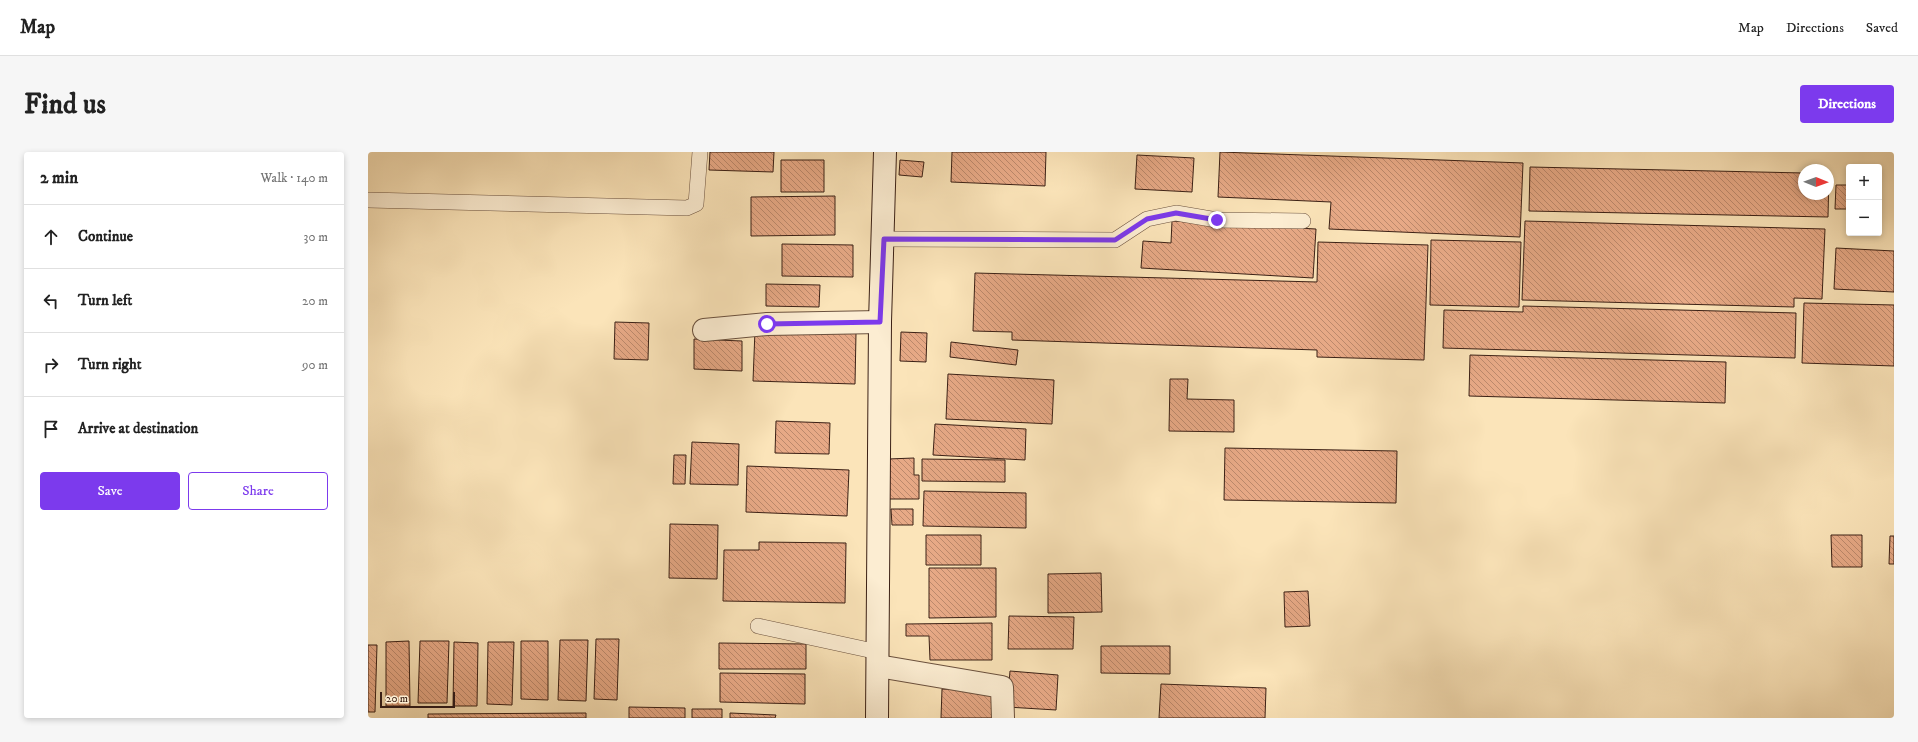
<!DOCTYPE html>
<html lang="en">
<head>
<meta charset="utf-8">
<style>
	:root { --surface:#fff; --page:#f6f6f6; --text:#222; --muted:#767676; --line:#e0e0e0; --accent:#7c3aed }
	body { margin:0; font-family:"IM FELL DW Pica",serif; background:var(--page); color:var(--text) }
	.controls { position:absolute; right:12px; top:12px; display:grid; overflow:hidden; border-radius:4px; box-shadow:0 2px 6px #0003 }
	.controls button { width:36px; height:36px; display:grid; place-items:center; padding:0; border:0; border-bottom:1px solid var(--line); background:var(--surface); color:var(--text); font:20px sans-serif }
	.compass { position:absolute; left:1430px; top:12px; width:36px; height:36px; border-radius:50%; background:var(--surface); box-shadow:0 2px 6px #0003; rotate:91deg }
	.scale { position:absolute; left:12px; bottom:10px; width:75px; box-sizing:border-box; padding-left:4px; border:2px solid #3b2015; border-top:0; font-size:11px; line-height:14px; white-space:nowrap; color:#3b2015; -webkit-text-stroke:3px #fcedd2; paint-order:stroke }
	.stop { position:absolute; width:12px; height:12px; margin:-9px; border:3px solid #7c3aed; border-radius:50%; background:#fff }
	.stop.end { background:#7c3aed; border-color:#fff; box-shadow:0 1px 4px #0008 }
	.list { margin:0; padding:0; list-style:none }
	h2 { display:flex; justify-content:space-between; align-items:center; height:52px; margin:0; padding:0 16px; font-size:17px }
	h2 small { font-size:13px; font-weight:400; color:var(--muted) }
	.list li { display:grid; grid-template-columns:26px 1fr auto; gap:12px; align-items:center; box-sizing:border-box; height:64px; padding:0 16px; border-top:1px solid var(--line) }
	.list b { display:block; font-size:15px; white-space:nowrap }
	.list em { font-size:13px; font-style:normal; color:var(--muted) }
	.actions { display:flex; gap:8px; padding:12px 16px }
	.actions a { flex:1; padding:9px 0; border:1px solid var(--accent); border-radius:4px; text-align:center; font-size:14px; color:var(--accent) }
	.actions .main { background:var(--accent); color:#fff }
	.icon { flex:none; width:22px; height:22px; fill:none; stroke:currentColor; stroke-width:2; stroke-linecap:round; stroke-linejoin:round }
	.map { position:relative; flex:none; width:1526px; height:566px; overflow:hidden; border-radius:4px }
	header { display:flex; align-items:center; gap:24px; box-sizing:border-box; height:56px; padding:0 20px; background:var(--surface); border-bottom:1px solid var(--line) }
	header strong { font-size:19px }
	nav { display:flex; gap:22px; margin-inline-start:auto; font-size:14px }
	.intro { display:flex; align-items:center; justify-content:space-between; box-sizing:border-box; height:96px; padding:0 24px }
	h1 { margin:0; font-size:28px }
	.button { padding:10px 18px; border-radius:4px; background:var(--accent); color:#fff; font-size:14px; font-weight:700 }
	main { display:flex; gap:24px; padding:0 24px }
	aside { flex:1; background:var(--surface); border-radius:4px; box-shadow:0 2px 6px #0003 }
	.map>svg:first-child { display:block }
	.building { fill:url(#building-back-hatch); stroke:#3b2015 }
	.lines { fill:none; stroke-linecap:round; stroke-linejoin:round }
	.lane-casing { stroke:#6b513e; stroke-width:16 }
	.street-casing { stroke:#6b513e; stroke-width:24 }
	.secondary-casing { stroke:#3b2015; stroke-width:24 }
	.lane { stroke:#fcedd2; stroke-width:15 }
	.street { stroke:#fcedd2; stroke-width:22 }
	.secondary { stroke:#fcedd2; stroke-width:22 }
	.route { stroke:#7c3aed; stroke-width:5 }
</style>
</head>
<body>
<header>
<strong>Map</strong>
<nav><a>Map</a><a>Directions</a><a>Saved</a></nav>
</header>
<div class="intro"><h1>Find us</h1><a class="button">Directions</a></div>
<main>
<aside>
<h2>2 min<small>Walk · 140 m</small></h2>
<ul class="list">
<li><svg class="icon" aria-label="ahead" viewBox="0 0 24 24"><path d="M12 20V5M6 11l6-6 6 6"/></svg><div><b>Continue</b></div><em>30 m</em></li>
<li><svg class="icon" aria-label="left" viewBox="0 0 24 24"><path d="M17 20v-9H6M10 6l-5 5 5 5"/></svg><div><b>Turn left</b></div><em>20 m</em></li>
<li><svg class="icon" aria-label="right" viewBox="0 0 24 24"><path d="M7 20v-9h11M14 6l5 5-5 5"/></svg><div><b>Turn right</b></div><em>90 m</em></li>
<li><svg class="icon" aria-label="arrive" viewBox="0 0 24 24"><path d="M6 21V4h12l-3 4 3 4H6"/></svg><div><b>Arrive at destination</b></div></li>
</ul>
<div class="actions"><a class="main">Save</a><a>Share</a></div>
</aside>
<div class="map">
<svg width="1526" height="566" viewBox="0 0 1526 566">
	<defs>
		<pattern id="building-back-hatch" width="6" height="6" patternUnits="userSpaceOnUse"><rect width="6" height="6" fill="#e7a986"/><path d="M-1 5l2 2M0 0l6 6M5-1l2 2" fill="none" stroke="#bc896c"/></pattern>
	</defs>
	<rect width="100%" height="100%" fill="#fbe4b9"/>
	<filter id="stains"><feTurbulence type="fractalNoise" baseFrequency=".005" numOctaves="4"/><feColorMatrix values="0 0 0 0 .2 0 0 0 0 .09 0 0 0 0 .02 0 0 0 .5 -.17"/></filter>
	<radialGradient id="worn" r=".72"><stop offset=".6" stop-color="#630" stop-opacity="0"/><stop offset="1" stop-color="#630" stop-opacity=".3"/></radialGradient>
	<path class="building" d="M 342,0 L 406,0 L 405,20 L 341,18 Z
		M 584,0 L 678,0 L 677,34 L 583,30 Z
		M 852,0 L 1155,11 L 1152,85 L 961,77 L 963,50 L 850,45 Z
		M 769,3 L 826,6 L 824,40 L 767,37 Z
		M 413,8 L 456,8 L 456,40 L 413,40 Z
		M 532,8 L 556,10 L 554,25 L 531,23 Z
		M 1162,15 L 1436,21 L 1436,42 L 1460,42 L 1461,22 L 1460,65 L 1161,59 Z
		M 1468,33 L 1481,33 L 1481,57 L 1467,57 Z
		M 467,44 L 467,83 L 383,84 L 383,45 Z
		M 804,69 L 948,77 L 945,126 L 773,116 L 775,89 L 803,91 Z
		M 1157,69 L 1457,77 L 1454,147 L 1426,146 L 1426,155 L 1154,148 Z
		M 1063,88 L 1153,90 L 1151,155 L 1062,153 Z
		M 950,90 L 1060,93 L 1056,208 L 949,205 L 949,198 L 644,188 L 644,180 L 605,179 L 607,121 L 949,130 Z
		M 414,92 L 485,93 L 485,125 L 414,124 Z
		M 1468,96 L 1526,99 L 1526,140 L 1466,137 Z
		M 398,132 L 452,133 L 451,155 L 398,154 Z
		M 1436,151 L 1526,153 L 1526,214 L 1434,211 Z
		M 1155,154 L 1428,161 L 1427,206 L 1075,196 L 1076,158 L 1155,160 Z
		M 247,170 L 281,171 L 280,208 L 246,207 Z
		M 387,178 L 488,181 L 487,232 L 385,229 Z
		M 533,180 L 559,181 L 558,210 L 532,209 Z
		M 326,187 L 374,189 L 374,219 L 326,217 Z
		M 583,190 L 650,198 L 648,213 L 582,205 Z
		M 1102,203 L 1358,210 L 1357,251 L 1101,244 Z
		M 580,222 L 686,228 L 684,272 L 578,267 Z
		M 802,227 L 820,227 L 819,247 L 866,248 L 866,280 L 801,279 Z
		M 408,269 L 462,271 L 461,302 L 407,301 Z
		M 567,272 L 658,277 L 657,308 L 565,303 Z
		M 324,290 L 371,292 L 370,333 L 322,332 Z
		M 857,296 L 1029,299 L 1028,351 L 856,348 Z
		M 306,303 L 318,303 L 317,332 L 305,332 Z
		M 546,306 L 546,323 L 551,323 L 551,347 L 521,347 L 520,307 Z
		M 554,307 L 637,308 L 637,330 L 554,329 Z
		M 379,314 L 481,318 L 479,364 L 378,360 Z
		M 556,339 L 658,341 L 658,376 L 555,374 Z
		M 523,357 L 545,357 L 545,373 L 524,373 Z
		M 302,372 L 350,373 L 349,427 L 301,426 Z
		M 558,383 L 613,383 L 613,413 L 558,413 Z
		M 1463,383 L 1494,383 L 1494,415 L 1464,415 Z
		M 1522,384 L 1526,384 L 1526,412 L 1521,412 Z
		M 391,390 L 478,391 L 477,451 L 355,449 L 356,398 L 391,398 Z
		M 561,416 L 628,416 L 628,465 L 561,466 Z
		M 733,421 L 734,460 L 680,461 L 680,422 Z
		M 940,439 L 942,474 L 917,475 L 916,440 Z
		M 641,464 L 706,465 L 705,497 L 640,497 Z
		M 624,471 L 624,508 L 562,508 L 561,484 L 538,484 L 538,472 Z
		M 228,487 L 251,487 L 249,548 L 226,547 Z
		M 192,488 L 220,488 L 218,549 L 190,548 Z
		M 41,489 L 42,554 L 18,554 L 18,490 Z
		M 52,489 L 81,489 L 79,551 L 50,551 Z
		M 153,489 L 180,489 L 180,548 L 153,547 Z
		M 86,490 L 110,491 L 109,554 L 85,554 Z
		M 120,490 L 146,490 L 144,553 L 119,552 Z
		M 351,491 L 438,492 L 438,517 L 351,517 Z
		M 0,493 L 9,493 L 7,560 L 0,560 Z
		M 733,494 L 802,494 L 802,522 L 733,521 Z
		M 642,519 L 690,523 L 688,558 L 639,555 Z
		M 352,521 L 437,522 L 437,552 L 352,550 Z
		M 793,532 L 898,536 L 897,566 L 791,566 Z
		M 574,537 L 629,540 L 628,566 L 573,566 Z
		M 261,555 L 317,556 L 317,566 L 261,566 Z
		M 324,557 L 354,557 L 354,566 L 324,566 Z
		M 218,561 L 218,566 L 60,566 L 60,562 Z
		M 362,561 L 408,563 L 407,566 L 362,566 Z"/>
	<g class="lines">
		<g class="lane-casing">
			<path id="lane" d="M 0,48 L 319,56 L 328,52 L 332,0
				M 515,87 L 747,88 L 779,67 L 808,61 L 849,68 L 935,69
				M 390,474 L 510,500"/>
		</g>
		<g class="street-casing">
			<path id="street" d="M 336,178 L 399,172 L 512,170
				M 510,514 L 634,535 L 635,566"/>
		</g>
		<g class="secondary-casing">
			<path id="secondary" d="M 509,566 L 512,170 L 517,0"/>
		</g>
		<use href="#lane" class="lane"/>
		<use href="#street" class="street"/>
		<use href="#secondary" class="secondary"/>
	</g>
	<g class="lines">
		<path class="route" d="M 399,172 L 512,170 L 516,87 L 747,88 L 779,67 L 808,61 L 849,68"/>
	</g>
	<rect width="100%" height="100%" filter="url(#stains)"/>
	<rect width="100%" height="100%" fill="url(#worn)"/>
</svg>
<div class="controls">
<button>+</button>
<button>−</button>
</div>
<svg class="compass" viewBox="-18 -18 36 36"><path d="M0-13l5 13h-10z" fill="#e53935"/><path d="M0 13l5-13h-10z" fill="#767676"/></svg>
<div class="scale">20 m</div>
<div class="stop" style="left:399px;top:172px"></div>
<div class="stop end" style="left:849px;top:68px"></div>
</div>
</main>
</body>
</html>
